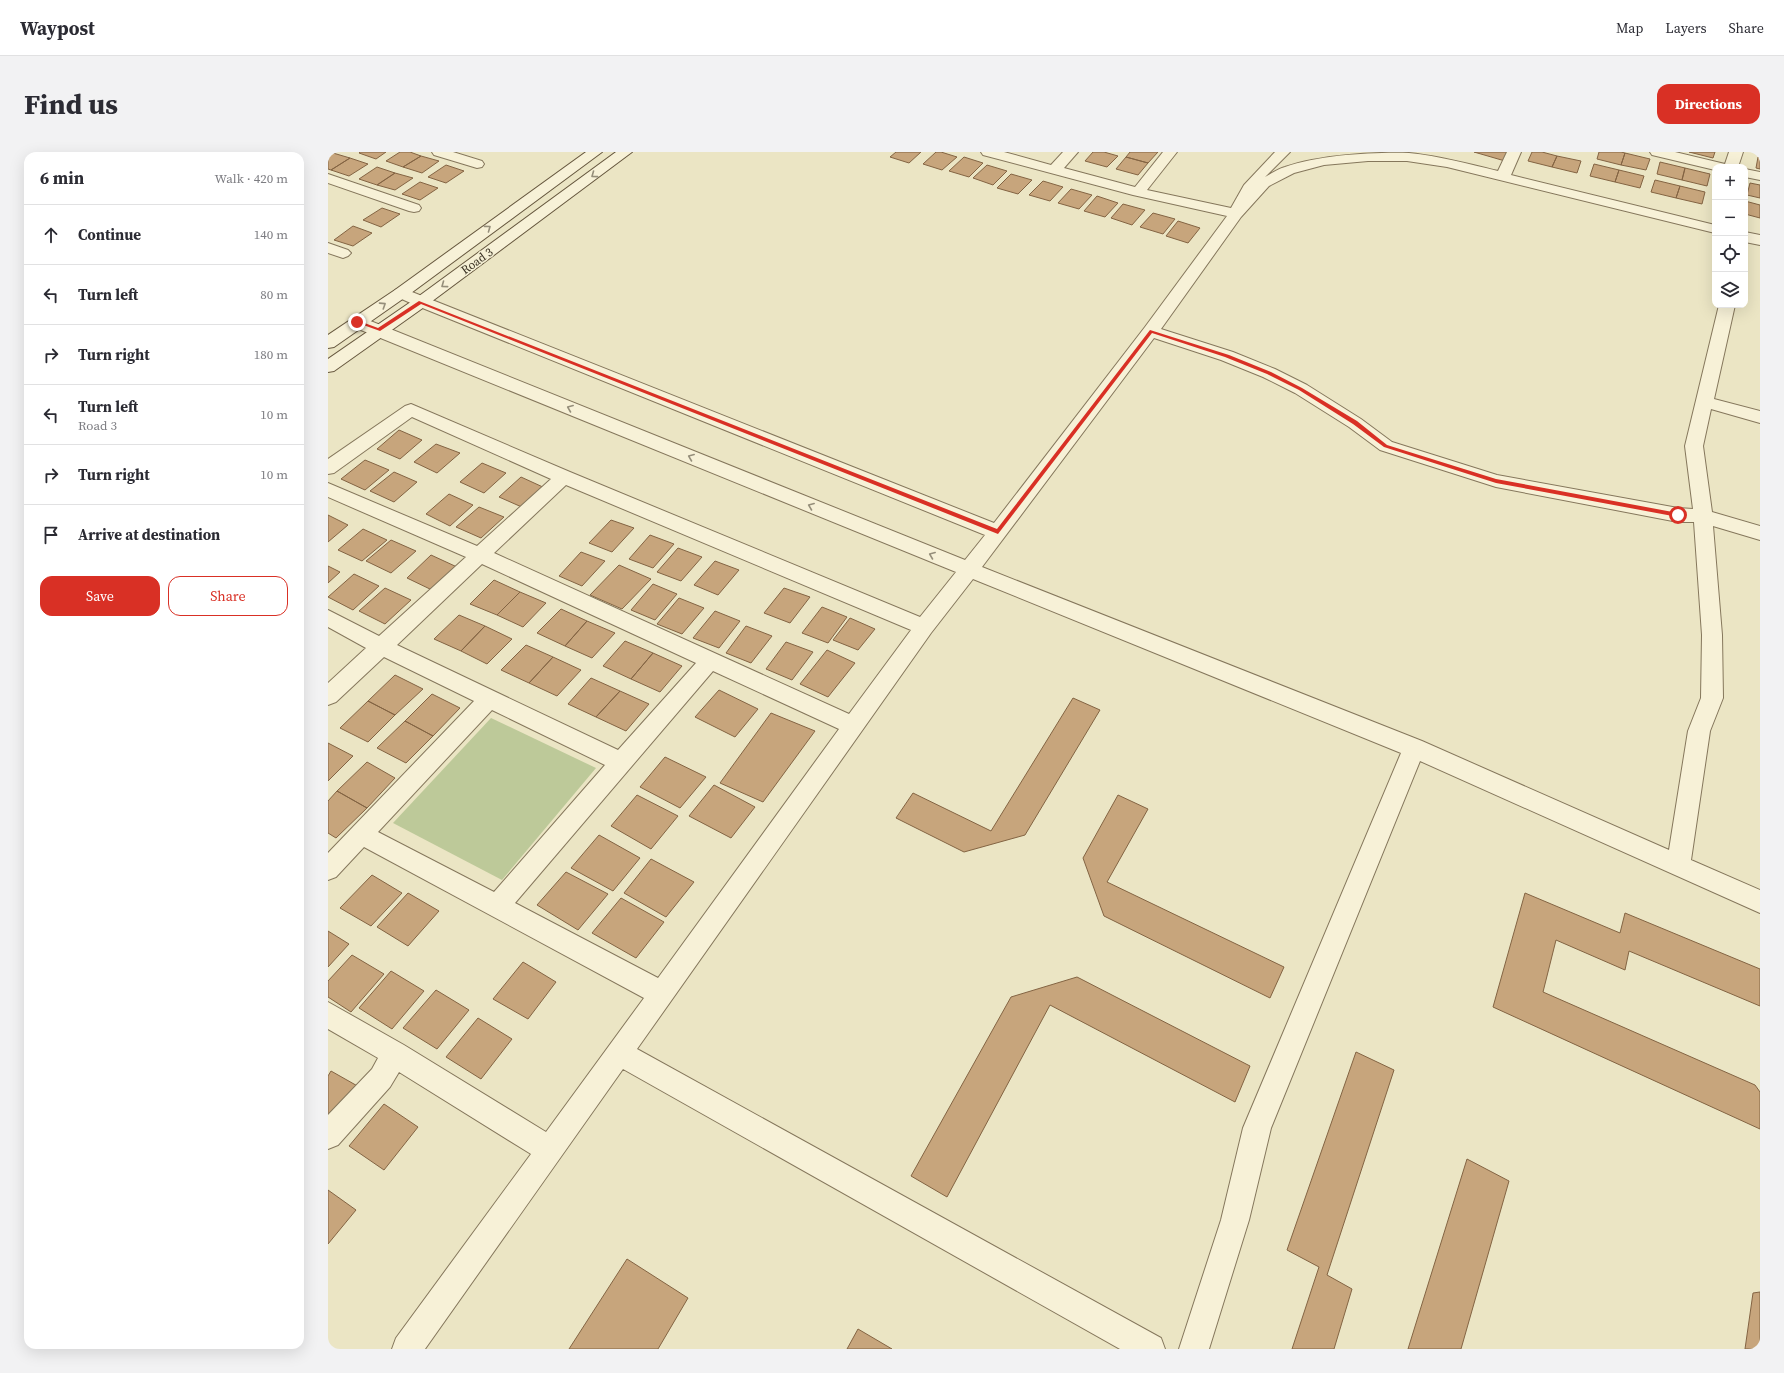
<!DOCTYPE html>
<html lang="en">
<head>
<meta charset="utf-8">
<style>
	:root { --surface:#fff; --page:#f2f2f3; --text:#2b2b33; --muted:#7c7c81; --line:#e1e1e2; --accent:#d93025 }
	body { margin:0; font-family:"Source Serif 4",serif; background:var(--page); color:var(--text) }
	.controls { position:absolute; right:12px; top:12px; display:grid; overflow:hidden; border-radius:8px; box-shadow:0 4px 16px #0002 }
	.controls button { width:36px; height:36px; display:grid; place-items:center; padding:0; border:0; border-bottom:1px solid var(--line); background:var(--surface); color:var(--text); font:20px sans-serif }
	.stop { position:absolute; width:12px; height:12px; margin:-9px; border:3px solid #d93025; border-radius:50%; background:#fff }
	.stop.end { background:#d93025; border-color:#fff; box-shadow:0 1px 4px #0008 }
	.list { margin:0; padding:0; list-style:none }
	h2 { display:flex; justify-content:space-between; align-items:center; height:52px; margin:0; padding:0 16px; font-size:17px }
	h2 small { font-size:13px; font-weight:400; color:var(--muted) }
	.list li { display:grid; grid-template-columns:26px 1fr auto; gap:12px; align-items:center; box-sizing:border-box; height:60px; padding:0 16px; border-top:1px solid var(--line) }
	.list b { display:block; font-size:15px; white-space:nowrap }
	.list p { margin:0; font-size:13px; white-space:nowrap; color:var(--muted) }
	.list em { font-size:13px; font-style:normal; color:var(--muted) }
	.actions { display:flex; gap:8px; padding:12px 16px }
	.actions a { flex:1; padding:9px 0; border:1px solid var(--accent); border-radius:12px; text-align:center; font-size:14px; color:var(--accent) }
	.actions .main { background:var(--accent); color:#fff }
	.icon { flex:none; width:22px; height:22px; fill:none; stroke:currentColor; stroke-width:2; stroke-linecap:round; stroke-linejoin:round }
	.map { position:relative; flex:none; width:1432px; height:1197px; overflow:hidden; border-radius:12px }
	header { display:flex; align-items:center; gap:24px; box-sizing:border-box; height:56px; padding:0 20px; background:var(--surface); border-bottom:1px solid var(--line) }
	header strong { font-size:19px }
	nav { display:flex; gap:22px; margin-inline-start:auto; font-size:14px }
	.intro { display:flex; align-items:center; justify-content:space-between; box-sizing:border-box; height:96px; padding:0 24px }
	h1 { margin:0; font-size:28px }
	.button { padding:10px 18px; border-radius:12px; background:var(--accent); color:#fff; font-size:14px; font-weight:700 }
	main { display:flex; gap:24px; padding:0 24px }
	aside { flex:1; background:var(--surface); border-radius:12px; box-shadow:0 4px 16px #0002 }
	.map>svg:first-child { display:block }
	.green { fill:#bdc999 }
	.building { fill:#c7a57c; stroke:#836443 }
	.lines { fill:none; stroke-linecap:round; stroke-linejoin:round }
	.street-casing { stroke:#85775c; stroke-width:2 }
	.secondary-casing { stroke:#67583f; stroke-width:2 }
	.street { fill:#f7f1d7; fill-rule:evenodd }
	.secondary { fill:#f7f1d7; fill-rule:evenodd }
	.oneway { stroke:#968f7b }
	.route { fill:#d93025 }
	.labels { text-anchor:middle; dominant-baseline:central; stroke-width:3; stroke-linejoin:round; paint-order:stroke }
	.far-street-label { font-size:12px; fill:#362d1f; stroke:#f3eed3 }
</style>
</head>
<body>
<header>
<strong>Waypost</strong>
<nav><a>Map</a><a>Layers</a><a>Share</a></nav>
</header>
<div class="intro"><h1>Find us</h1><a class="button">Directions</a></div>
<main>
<aside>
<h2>6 min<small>Walk · 420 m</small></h2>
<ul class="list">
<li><svg class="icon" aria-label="ahead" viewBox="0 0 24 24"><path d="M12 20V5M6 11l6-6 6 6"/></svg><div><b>Continue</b></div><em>140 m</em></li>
<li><svg class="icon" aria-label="left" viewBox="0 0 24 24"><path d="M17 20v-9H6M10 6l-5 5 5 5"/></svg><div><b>Turn left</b></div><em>80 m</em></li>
<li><svg class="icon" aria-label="right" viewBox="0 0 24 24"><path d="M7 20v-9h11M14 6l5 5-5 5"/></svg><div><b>Turn right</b></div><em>180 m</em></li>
<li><svg class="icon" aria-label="left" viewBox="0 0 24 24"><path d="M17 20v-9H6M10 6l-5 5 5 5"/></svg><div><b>Turn left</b><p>Road 3</p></div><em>10 m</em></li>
<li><svg class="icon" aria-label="right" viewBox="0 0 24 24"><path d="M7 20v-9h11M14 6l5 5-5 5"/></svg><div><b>Turn right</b></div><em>10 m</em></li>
<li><svg class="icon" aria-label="arrive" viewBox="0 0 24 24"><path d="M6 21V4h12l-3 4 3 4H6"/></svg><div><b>Arrive at destination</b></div></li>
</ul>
<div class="actions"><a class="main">Save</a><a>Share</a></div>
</aside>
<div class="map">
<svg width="1432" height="1197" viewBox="0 0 1432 1197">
	<rect width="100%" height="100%" fill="#ebe5c4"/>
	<path class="green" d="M 163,566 L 268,616 L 174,728 L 65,671 Z"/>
	<path class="building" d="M 32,0 L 58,0 L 48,7 L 31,1 Z
		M 72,0 L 82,0 L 93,4 L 75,15 L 58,9 Z
		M 568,0 L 593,0 L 581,11 L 562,5 Z
		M 608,0 L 613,0 L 629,5 L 614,18 L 595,12 Z
		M 765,0 L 776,0 L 790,4 L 779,15 L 757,9 Z
		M 802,0 L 830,0 L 820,11 L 798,5 Z
		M 1146,0 L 1181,0 L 1177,9 Z
		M 1204,0 L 1214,0 L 1229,4 L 1224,15 L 1200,9 Z
		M 1271,0 L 1293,0 L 1297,1 L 1293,13 L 1269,7 Z
		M 1361,0 L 1387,0 L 1385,6 Z
		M 5,1 L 22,6 L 3,18 L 0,17 L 0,3 Z
		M 1297,1 L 1322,7 L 1318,18 L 1293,13 Z
		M 93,4 L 111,9 L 94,21 L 75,15 Z
		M 1229,4 L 1253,9 L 1249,21 L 1224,15 Z
		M 636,5 L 655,11 L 641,25 L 621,19 Z
		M 798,5 L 820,11 L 810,23 L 788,17 Z
		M 1430,5 L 1432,5 L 1432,17 L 1428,16 Z
		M 22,6 L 40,12 L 21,24 L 3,18 Z
		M 1332,10 L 1357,16 L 1354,28 L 1329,22 Z
		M 1266,12 L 1291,18 L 1287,30 L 1262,24 Z
		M 118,13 L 136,19 L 118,31 L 100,25 Z
		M 659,13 L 679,19 L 665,33 L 645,26 Z
		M 49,15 L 67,21 L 49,33 L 31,27 Z
		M 1357,16 L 1382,22 L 1379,34 L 1354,28 Z
		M 1291,18 L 1316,24 L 1312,36 L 1287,30 Z
		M 67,21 L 85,26 L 67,38 L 49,33 Z
		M 683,22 L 704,28 L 690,42 L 669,36 Z
		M 1327,28 L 1352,34 L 1348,46 L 1323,40 Z
		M 715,29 L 735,35 L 722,49 L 701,43 Z
		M 92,30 L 110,36 L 92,48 L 74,42 Z
		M 1422,31 L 1432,33 L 1432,46 L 1419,43 Z
		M 1352,34 L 1377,40 L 1374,52 L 1348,46 Z
		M 743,37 L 764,43 L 751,57 L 730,51 Z
		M 769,44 L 790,51 L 777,65 L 756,59 Z
		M 1417,49 L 1432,53 L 1432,66 L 1417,62 Z
		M 795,52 L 817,58 L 804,73 L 783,66 Z
		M 54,56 L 72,62 L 53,75 L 35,68 Z
		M 825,61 L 847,67 L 835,82 L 812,75 Z
		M 850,69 L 872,76 L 860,91 L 838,84 Z
		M 25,74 L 44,81 L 25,94 L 6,88 Z
		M 71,278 L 94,288 L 72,307 L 49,297 Z
		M 108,292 L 132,301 L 109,321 L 86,310 Z
		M 37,308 L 61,318 L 37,338 L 13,327 Z
		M 154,311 L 178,321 L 156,341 L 132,330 Z
		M 66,320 L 89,330 L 66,350 L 42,339 Z
		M 193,325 L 217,336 L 196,356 L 171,345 Z
		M 121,342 L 145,353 L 122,374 L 98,362 Z
		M 151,355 L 176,365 L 153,386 L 128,375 Z
		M 0,363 L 20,373 L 0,390 Z
		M 283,368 L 306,376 L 284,400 L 261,391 Z
		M 35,377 L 59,388 L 34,409 L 10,398 Z
		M 322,383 L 346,392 L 325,416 L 301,407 Z
		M 63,388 L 88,399 L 63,421 L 38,409 Z
		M 350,396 L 374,405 L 353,429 L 329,420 Z
		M 253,400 L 277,409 L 254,434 L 231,424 Z
		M 103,403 L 129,415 L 104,438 L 79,426 Z
		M 387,409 L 411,418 L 390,443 L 366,433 Z
		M 291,413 L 323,427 L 294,457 L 262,443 Z
		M 0,414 L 12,420 L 0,431 Z
		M 26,422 L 51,434 L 25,458 L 0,445 Z
		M 166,428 L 192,440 L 169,463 L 142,452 Z
		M 325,432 L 349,442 L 327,468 L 303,458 Z
		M 57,436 L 83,448 L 57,472 L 31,459 Z
		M 456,436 L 482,445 L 462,471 L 436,461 Z
		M 192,440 L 218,451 L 195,475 L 169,463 Z
		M 351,446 L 376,456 L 354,482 L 329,472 Z
		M 494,455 L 519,465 L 500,491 L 474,481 Z
		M 233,457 L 259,469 L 237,494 L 209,481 Z
		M 387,459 L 412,469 L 391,496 L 365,486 Z
		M 131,463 L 157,474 L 133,499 L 106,487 Z
		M 522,466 L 547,477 L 530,498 L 505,488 Z
		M 259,469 L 287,481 L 264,506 L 237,494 Z
		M 157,474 L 184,487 L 159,512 L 133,499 Z
		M 418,474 L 444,484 L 423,511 L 398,501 Z
		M 297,489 L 325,501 L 303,527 L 275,514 Z
		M 458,490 L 485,500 L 464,528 L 438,517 Z
		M 198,493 L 225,505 L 201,531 L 173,518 Z
		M 499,498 L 527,511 L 500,545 L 472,532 Z
		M 325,501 L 354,514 L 332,540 L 303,527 Z
		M 225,505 L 253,518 L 229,544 L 201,531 Z
		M 67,523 L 95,537 L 67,563 L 40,549 Z
		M 263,526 L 292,539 L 268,565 L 240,552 Z
		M 391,538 L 430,557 L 407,585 L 367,565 Z
		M 292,539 L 321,552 L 298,579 L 268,565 Z
		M 104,542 L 132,556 L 105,584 L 77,569 Z
		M 745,546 L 772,558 L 697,683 L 636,700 L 568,666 L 585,641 L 663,679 Z
		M 40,549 L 67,563 L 40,590 L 12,576 Z
		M 443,561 L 487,579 L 435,650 L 392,631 Z
		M 77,569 L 105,584 L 78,611 L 49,596 Z
		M 0,591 L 25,604 L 0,629 Z
		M 337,605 L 378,625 L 352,656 L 312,635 Z
		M 39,610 L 67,626 L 39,656 L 9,639 Z
		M 386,633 L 427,655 L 403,686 L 361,664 Z
		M 9,639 L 39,656 L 8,686 L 0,681 L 0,649 Z
		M 309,643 L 350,664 L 323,697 L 283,674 Z
		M 790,643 L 820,657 L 779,730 L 956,815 L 942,846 L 776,764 L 755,706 Z
		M 271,683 L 312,706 L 285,739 L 243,716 Z
		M 323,707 L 366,730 L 338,765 L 296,741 Z
		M 238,720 L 280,742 L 250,778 L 209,753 Z
		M 44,723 L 74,741 L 43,774 L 12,756 Z
		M 80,741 L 111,759 L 80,794 L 49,775 Z
		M 1197,741 L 1292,781 L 1297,761 L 1432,817 L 1432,854 L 1301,799 L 1297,818 L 1228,788 L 1215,840 L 1427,933 L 1432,940 L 1432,977 L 1165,855 Z
		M 293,746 L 336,770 L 308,806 L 264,781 Z
		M 0,779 L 21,792 L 0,815 Z
		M 24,803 L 56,822 L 23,860 L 0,845 L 0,829 Z
		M 195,810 L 228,830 L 200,867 L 165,847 Z
		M 63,819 L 96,839 L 64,877 L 31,856 Z
		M 749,825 L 922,914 L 907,950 L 722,853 L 619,1045 L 583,1024 L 683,845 Z
		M 108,838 L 141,858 L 109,897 L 75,876 Z
		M 150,866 L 184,887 L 153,927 L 118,905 Z
		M 1028,900 L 1066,918 L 999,1123 L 1024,1137 L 1006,1197 L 964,1197 L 991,1115 L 959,1098 Z
		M 3,919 L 33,936 L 0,978 L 0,924 Z
		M 56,952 L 90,975 L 56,1018 L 21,994 Z
		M 1139,1007 L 1181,1029 L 1133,1197 L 1080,1197 Z
		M 0,1038 L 28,1058 L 0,1092 Z
		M 299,1107 L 360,1146 L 330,1197 L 241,1197 Z
		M 1432,1140 L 1432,1197 L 1417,1197 L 1425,1141 Z
		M 530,1177 L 564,1197 L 519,1197 Z"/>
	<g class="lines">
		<g class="street-casing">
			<path id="street" d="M 104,0 L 125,0 L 154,9 L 156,12 L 154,15 L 149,16 L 106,3 Z
				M 653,0 L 676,0 L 723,13 L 735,0 L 750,0 L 736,16 L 807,35 L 835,0 L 849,0 L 819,38 L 903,56 L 916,33 L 947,0 L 962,0 L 937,25 C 944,21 950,17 957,15 C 991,3 1045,0 1081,1 C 1111,4 1141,12 1170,19 L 1179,0 L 1193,0 L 1183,23 L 1387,73 L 1387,81 L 1119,15 L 1079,9 L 1040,9 L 996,13 L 966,21 L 941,34 L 913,65 L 833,177 L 905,200 L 947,217 L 979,233 L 1033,267 L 1064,290 L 1169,323 L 1350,356 L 1365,357 L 1357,294 L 1391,153 L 1407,153 L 1386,247 L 1432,259 L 1432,271 L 1383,257 L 1375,294 L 1384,360 L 1432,374 L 1432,388 L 1385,374 L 1394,483 L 1395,546 L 1382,579 L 1363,708 L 1432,738 L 1432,761 L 1092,609 L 943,976 L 921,1068 L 881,1197 L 851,1197 L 893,1068 L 915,976 L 1073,601 L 645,427 L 603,481 L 309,897 L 833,1186 L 837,1197 L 792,1197 L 295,917 L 97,1197 L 64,1197 L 68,1186 L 203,1002 L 71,920 L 62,935 L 10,993 L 0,997 L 0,963 L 44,917 L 50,906 L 0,877 L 0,850 L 76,893 L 218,980 L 316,846 L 36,695 L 8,725 L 0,728 L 0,701 L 146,549 L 56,505 L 8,550 L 0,553 L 0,531 L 38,496 L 0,475 L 0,458 L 51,484 L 138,405 L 0,345 L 0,331 L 149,394 L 223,327 L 84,265 L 6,321 L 0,322 L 0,307 L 77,254 L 83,252 L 242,320 L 592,465 L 628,420 L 23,174 L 21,170 L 23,166 L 29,165 L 35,166 L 637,408 L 657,383 L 87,153 L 67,144 L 65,141 L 67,138 L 73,136 L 79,138 L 666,371 L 817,175 L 899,64 L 805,43 L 655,3 ZM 826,186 L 893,208 L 935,225 L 967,241 L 1021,275 L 1052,298 L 1168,335 L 1350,370 L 1366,370 L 1374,483 L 1373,546 L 1360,579 L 1341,698 L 1094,589 L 654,415 ZM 238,333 L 583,478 L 521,562 L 166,401 ZM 154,412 L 368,511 L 290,598 L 69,493 ZM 385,519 L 511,577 L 330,826 L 187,751 ZM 164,558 L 277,613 L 166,740 L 50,680 Z
				M 1322,0 L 1347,0 L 1397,12 L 1401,0 L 1415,0 L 1410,15 L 1387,15 L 1387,18 L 1324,3 Z
				M 1417,17 L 1432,20 L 1432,28 L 1417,25 Z
				M 0,22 L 91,53 L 93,56 L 91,59 L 86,60 L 81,59 L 0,31 Z
				M 1417,80 L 1432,83 L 1432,93 L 1417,90 Z
				M 0,91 L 20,98 L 23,101 L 20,104 L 15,106 L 0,101 Z"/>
		</g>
		<g class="secondary-casing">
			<path id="secondary" d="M 258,0 L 274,0 L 79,144 L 6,195 L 0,196 L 0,183 L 67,138 Z
				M 288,0 L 304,0 L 99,153 L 6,219 L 0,220 L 0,207 L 87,147 Z"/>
		</g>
		<use href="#street" class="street"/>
		<use href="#secondary" class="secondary"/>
	</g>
	<defs><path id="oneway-chevron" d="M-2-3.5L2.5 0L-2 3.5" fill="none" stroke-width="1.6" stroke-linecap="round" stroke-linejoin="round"/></defs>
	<g class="oneway">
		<use href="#oneway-chevron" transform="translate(266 23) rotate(144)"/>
		<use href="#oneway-chevron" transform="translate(160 76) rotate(-36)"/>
		<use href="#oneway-chevron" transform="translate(116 133) rotate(144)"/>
		<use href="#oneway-chevron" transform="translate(55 153) rotate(-33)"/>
		<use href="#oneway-chevron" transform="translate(242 256) rotate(-158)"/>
		<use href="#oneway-chevron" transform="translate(363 305) rotate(-158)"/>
		<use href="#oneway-chevron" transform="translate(483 354) rotate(-158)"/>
		<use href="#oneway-chevron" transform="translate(604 403) rotate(-158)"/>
	</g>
	<path class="route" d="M 91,149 L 669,377 L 822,178 L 901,203 L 943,220 L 974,236 L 1029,269 L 1059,293 L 1168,327 L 1350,361 L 1353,363 L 1350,365 L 1168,331 L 1056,295 L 1025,272 L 971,238 L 939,222 L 897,205 L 824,181 L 670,382 L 93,152 L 52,179 L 27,170 L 31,169 L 50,176 Z"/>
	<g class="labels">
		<g class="far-street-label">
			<text transform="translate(149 109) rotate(-36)">Road 3</text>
		</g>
	</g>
</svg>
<div class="controls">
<button>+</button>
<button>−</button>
<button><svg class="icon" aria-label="locate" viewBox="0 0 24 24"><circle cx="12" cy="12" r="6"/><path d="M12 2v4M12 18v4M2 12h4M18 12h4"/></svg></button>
<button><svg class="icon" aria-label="layers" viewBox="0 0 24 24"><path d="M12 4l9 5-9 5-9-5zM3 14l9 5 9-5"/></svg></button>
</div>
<div class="stop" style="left:1350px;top:363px"></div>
<div class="stop end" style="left:29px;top:170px"></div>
</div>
</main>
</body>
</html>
